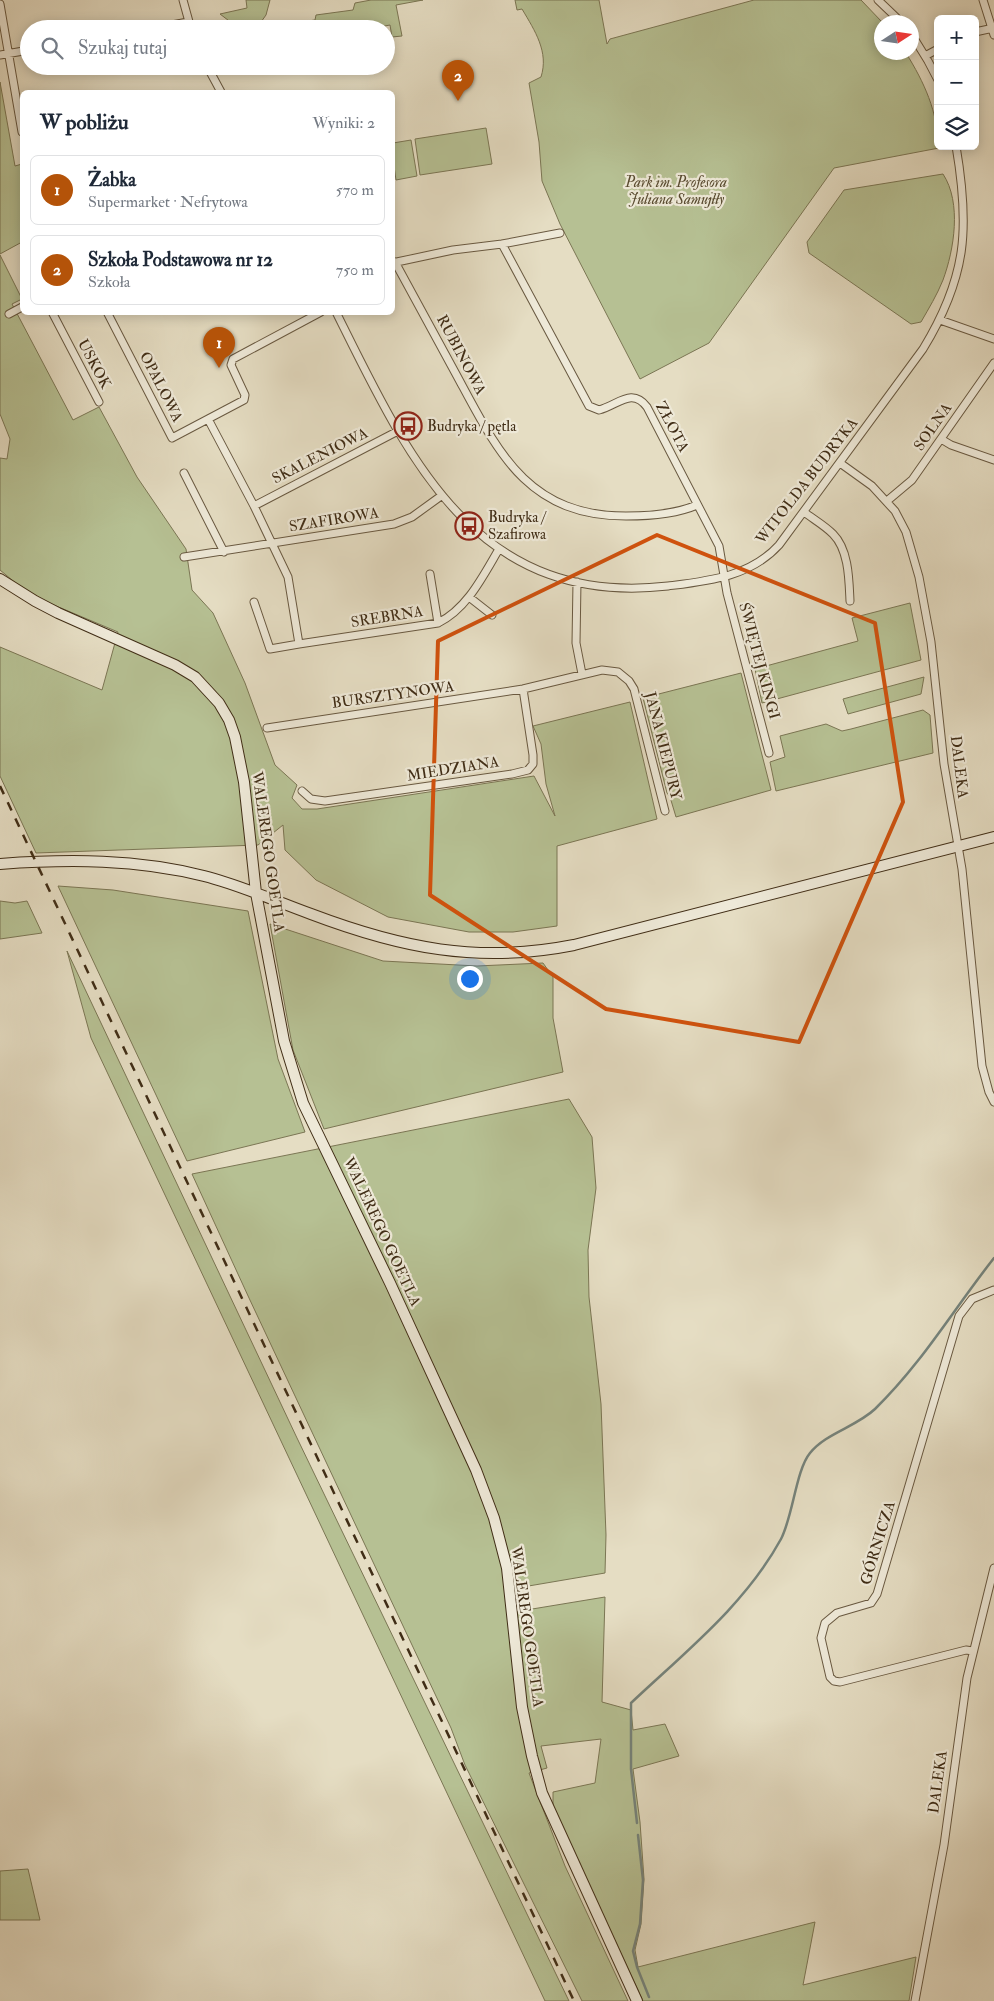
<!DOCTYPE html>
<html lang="pl">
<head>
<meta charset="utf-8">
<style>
	:root { --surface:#fff; --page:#f6f6f7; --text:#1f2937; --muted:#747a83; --line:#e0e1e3; --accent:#b45309 }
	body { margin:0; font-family:"IM FELL Double Pica",serif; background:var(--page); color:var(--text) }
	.controls { position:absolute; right:15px; top:15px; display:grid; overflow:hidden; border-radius:8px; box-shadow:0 2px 12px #0003 }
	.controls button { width:45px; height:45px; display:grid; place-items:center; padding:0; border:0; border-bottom:1px solid var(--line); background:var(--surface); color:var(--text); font:25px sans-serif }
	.compass { position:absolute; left:874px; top:15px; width:45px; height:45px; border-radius:50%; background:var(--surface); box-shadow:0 2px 12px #0003; rotate:78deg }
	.you { position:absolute; left:469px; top:978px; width:18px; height:18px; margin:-12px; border:4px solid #fff; border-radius:50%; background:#1a73e8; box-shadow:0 0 0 8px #1a73e833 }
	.badge { display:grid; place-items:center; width:32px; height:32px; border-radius:50%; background:var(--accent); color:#fff; font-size:16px; font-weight:700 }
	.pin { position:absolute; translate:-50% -41px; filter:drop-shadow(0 1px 2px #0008) }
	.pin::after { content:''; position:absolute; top:26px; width:18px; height:15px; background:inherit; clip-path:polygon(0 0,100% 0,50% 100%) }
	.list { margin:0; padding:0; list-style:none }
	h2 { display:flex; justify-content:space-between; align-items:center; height:65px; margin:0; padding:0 20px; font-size:21px }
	h2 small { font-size:16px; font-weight:400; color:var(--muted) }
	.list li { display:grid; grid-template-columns:32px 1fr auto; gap:15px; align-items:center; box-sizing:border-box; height:70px; margin:0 10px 10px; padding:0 10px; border:1px solid var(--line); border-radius:8px }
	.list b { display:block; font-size:19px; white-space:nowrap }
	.list p { margin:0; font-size:16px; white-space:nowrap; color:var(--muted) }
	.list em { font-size:16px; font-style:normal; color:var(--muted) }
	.icon { flex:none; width:28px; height:28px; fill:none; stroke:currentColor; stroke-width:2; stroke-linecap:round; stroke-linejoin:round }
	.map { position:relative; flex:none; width:994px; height:2001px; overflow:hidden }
	.search { position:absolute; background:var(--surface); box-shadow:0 2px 12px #0003; left:20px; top:20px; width:375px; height:55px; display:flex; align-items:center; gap:12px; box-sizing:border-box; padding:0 18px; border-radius:28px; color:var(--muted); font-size:19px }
	.panel { position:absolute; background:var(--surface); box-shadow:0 2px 12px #0003; left:20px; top:90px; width:375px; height:225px; border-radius:8px }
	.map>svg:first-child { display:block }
	.green { fill:#b6c093; stroke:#7b7654 }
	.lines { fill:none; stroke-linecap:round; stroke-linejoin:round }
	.stream { stroke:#75827a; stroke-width:2.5 }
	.street-casing { stroke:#695941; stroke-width:9 }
	.secondary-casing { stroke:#402d16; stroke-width:12 }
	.street { stroke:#eee9d8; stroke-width:7 }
	.secondary { stroke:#eee9d8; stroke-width:10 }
	.rail { stroke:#402d16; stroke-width:2.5; stroke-dasharray:9 9; stroke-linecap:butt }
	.marked { fill:none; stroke:#cf520e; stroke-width:4; stroke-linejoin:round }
	.labels { text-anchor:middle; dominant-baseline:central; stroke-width:4.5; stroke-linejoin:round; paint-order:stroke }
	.park-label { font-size:15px; font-style:italic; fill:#584a2f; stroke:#eee9d8 }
	.street-label { font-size:15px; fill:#402d16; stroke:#eee9d8 }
	.poi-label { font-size:15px; fill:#402d16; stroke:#eee9d8; text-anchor:start }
</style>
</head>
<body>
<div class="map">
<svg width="994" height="2001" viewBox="0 0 994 2001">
	<rect width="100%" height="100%" fill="#e5ddc3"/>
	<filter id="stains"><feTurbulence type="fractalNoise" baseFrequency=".004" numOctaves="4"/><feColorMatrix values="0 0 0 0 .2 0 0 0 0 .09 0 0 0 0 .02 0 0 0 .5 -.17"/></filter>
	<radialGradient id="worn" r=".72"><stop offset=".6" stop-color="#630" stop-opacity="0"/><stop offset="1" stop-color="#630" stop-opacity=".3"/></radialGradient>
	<path class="green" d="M 246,0 L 270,0 L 266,15 L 261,22 L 237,27 L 220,14 L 247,8 Z
		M 371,0 L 423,0 L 396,5 L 402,36 L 392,37 L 390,25 L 369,29 L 295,29 L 294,23 L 315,20 L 316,15 L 353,10 L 355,3 Z
		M 515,0 L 599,0 L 607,44 L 610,39 L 754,0 L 861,0 L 882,22 L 882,52 L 906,53 C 924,82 938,112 938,146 L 939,146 L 939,148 L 834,168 L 709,343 L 640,379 L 560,224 L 542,181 L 539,142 L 529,83 L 541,77 C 549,52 535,31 522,9 L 517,10 Z
		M 0,82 L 15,166 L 22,164 L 22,242 L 0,254 Z
		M 486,128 L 492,164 L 420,175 L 415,139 Z
		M 411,140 L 417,176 L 396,180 L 393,159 L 393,143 Z
		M 943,174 C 962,203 954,250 943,280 C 937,295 929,308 921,322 L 911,324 L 809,253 L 807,242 L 844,190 Z
		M 0,255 L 22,299 L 12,304 L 73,420 L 99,407 L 137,477 L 186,549 L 192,590 L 213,613 L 245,683 L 275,765 L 297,785 L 292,798 L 302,809 L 317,809 L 534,776 L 555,816 L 546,784 L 541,744 L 533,726 L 630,702 L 657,819 L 557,846 L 557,926 L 513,932 L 469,932 L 388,917 L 316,880 L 285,850 L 283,825 L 258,845 L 36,853 L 0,776 L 0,647 L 102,690 L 118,632 L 30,595 L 0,570 L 0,458 L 7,459 L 10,439 L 0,414 Z
		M 910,603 L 921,660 L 762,703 L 755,669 L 858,641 L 852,618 Z
		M 741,673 L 771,790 L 676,817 L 670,797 L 667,793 L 643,698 Z
		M 924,677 L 921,694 L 848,714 L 843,699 Z
		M 923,710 L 930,715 L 933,753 L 776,791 L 770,762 L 785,757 L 780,736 L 826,724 L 842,731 L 851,729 Z
		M 58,886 L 113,890 L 248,911 L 278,1059 L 305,1132 L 187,1161 Z
		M 0,901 L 15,903 L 27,901 L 42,933 L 0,939 Z
		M 270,924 L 383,961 L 477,966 L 543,963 L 553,977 L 553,1018 L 563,1072 L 324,1129 L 293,1050 Z
		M 67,951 L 297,1438 L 569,2001 L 545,2001 L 91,1038 Z
		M 569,1099 L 592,1137 L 596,1188 L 588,1250 L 589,1297 L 601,1404 L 606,1535 L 605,1573 L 505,1590 L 508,1613 L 605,1597 L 602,1702 L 631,1710 L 633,1730 L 665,1724 L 679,1756 L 633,1769 L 640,1822 L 644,1879 L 641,1924 L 635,1950 L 638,1967 L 815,1922 L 803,1985 L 916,1957 L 909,2001 L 643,2001 L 553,1807 L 553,1792 L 595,1783 L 601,1739 L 541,1746 L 547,1768 L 529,1773 L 565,1866 L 628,2001 L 582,2001 L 465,1765 L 451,1728 L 249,1298 L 192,1174 Z
		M 28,1869 L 40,1920 L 0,1920 L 0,1871 Z"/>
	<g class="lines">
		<path class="stream" d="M 637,1823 L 631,1769 L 631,1703 C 685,1652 745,1605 781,1539 C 793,1516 796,1470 810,1453 C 826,1433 856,1427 875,1409 C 923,1362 953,1310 994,1258
			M 638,1835 L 643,1880 L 640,1924 L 633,1951 L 637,1967 L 649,1997"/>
		<g class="street-casing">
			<path id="street" d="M 183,0 L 191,29
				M 878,0 L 901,22
				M 983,0 L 994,35
				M 0,4 L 22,132
				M 150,29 L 188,22
				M 975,32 L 994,28
				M 912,35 L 928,61 L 938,80
				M 0,55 L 29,50
				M 925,56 L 938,49
				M 207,66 L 221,92
				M 560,233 L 502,244 L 589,406 L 599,410 C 618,405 632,387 647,407 L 719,546 L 727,593 L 769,753
				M 395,262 C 416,300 436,338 457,376 C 498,452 527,516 626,516 C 649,516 676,514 697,505
				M 392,263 L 453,250 L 502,244
				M 52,312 L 99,402
				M 107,312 L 172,438 L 244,400 L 245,395 L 231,365 L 233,359 L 321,312
				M 336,312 C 408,457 475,608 668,586 C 708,581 750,577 779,545 L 923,349 C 967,277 970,228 956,146
				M 9,314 L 22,307
				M 940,320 L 994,339
				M 208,419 L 254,506 L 288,577 L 299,644 L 438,623 C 467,609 483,576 499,549
				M 941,439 L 951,445 L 994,460
				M 840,463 L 872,486 L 895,511 L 906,532 L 919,577 L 931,642 L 944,764 L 962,869 L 982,1066 L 989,1092 L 994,1102
				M 184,473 L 224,552
				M 887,501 L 912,480 L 994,363
				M 254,506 L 398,431
				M 804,512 C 813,519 824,525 833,534 C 849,550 849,580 850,601
				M 184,557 L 394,524 L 412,517 L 441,496
				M 430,574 L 438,623
				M 577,582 L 576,643 L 582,674
				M 469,597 L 492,615
				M 254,602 L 270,649 L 299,644
				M 267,728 L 523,689 L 602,670 L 618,672 L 629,681 L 634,689 L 665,811
				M 302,791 L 311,799 L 325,801 L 512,774 L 528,770 L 533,764 L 533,755 L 523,689
				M 973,1651 L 966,1650 L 840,1682 L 834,1681 L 830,1677 L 821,1638 L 825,1623 L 837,1613 L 871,1603 L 877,1594 L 959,1316 L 972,1299 L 994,1290
				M 915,2001 L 944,1845 L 967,1678 L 994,1568"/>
		</g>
		<g class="secondary-casing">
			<path id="secondary" d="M 0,579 L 35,601 L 58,613 L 175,665 L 195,677 L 219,703 L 229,720 L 235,737 L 244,782 L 256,893 L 284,1041 L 303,1103 L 390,1283 L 476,1470 L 494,1518 L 507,1568 L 522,1707 L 532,1756 L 542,1793 L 637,2001
				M 0,864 C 69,859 137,859 204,876 C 240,885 275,901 311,914 C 401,948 478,964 574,945 L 994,837"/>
		</g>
		<use href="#street" class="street"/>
		<use href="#secondary" class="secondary"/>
		<path class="rail" d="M 0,786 L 574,2001"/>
	</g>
	<path class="marked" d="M 657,535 L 875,623 L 903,802 L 799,1042 L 606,1009 L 430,895 L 438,641 Z"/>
	<defs>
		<g id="bus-ring" transform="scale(1.4375)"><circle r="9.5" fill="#eee9d8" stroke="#8f2418" stroke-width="1.5"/><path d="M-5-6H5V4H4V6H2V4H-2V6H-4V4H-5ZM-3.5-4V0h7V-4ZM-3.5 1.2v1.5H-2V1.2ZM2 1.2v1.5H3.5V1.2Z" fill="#8f2418"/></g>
	</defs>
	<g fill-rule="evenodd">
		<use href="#bus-ring" x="408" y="426"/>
		<use href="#bus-ring" x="469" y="526"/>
	</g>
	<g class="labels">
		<g class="park-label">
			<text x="676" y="182">Park im. Profesora<tspan x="676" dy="17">Juliana Samujłły</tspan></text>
		</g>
		<g class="street-label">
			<text transform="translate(461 355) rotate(62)">RUBINOWA</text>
			<text transform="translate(94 364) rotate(62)">USKOK</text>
			<text transform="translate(161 387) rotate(63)">OPALOWA</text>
			<text transform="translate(672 427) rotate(62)">ZŁOTA</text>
			<text transform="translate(933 427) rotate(-55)">SOLNA</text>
			<text transform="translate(320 456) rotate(-27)">SKALENIOWA</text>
			<text transform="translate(807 481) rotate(-52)">WITOLDA BUDRYKA</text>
			<text transform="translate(334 520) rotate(-9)">SZAFIROWA</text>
			<text transform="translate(387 617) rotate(-9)">SREBRNA</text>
			<text transform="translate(759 661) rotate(75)">ŚWIĘTEJ KINGI</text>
			<text transform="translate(393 695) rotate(-8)">BURSZTYNOWA</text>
			<text transform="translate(663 746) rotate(76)">JANA KIEPURY</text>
			<text transform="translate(959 767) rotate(83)">DALEKA</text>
			<text transform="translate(453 769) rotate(-9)">MIEDZIANA</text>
			<text transform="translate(268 852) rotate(82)">WALEREGO GOETLA</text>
			<text transform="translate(382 1232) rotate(65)">WALEREGO GOETLA</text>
			<text transform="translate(878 1543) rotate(-73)">GÓRNICZA</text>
			<text transform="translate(527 1627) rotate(82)">WALEREGO GOETLA</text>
			<text transform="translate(938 1782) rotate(-82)">DALEKA</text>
		</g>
		<g class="poi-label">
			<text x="427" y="426">Budryka / pętla</text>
			<text x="488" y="517">Budryka /<tspan x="488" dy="17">Szafirowa</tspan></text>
		</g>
	</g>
	<rect width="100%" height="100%" filter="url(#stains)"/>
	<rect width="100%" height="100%" fill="url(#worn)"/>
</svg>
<div class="controls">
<button>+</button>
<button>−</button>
<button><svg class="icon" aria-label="layers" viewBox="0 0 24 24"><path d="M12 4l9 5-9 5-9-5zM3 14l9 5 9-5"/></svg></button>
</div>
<svg class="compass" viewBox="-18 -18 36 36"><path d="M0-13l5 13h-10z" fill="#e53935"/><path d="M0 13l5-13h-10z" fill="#747a83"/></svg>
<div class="you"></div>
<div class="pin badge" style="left:219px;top:368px">1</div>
<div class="pin badge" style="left:458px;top:101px">2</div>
<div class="search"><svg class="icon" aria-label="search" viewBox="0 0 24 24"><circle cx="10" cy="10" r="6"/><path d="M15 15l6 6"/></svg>Szukaj tutaj</div>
<section class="panel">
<h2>W pobliżu<small>Wyniki: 2</small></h2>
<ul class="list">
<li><span class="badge">1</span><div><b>Żabka</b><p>Supermarket · Nefrytowa</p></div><em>570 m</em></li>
<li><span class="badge">2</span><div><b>Szkoła Podstawowa nr 12</b><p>Szkoła</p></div><em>750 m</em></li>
</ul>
</section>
</div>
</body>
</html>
